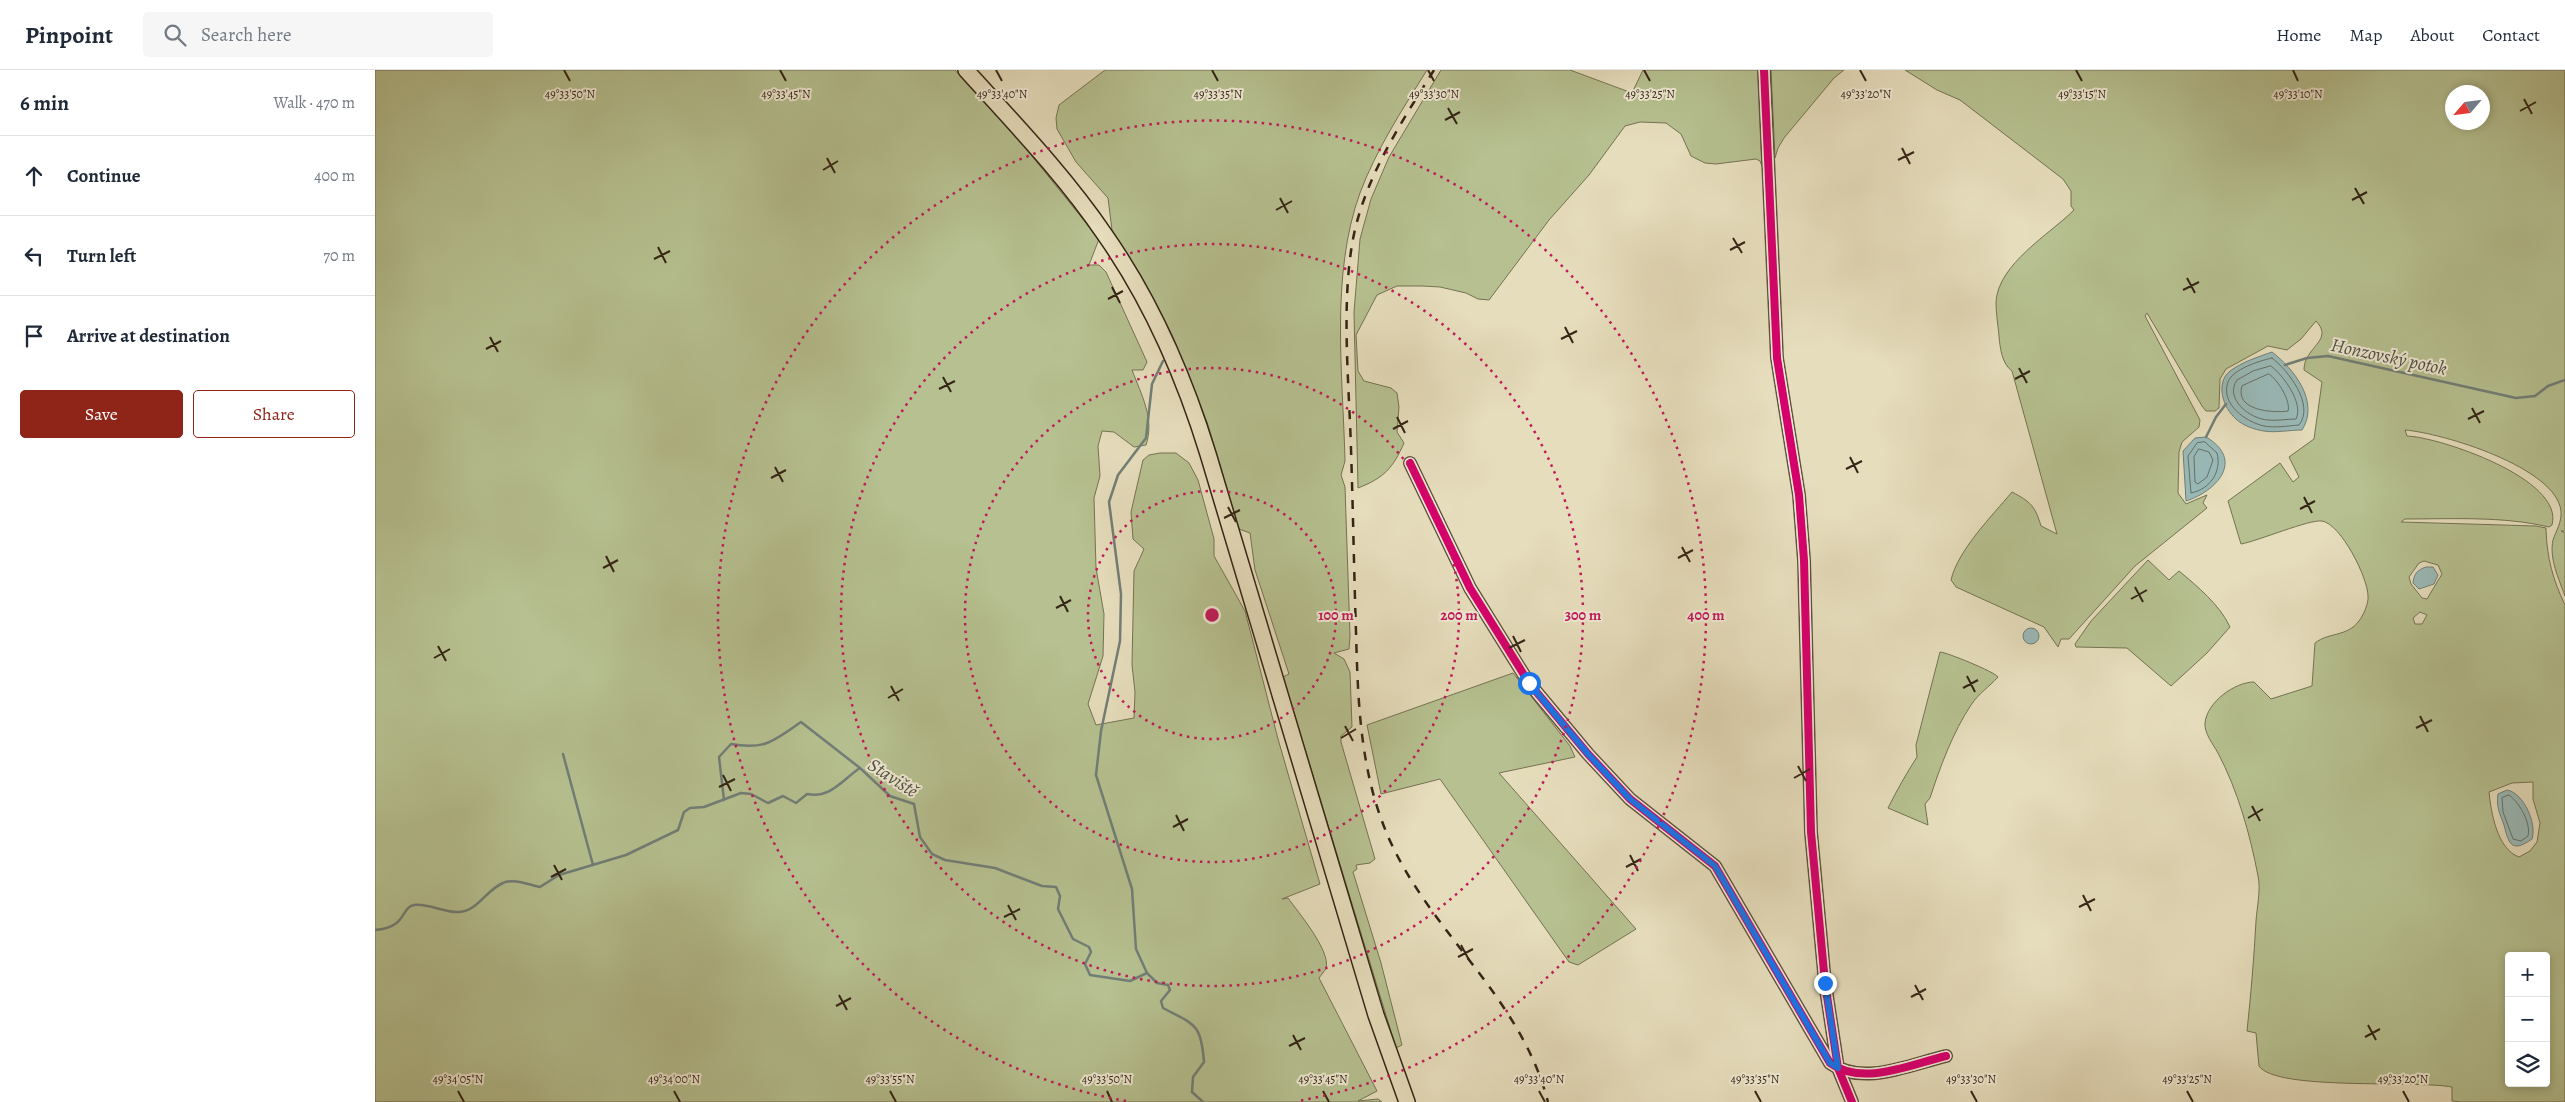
<!DOCTYPE html>
<html lang="en">
<head>
<meta charset="utf-8">
<style>
	:root { --surface:#fff; --page:#f6f6f7; --text:#1f2937; --muted:#747a83; --line:#e0e1e3; --accent:#8f2418 }
	body { margin:0; font-family:Alegreya,serif; background:var(--page); color:var(--text) }
	.controls { position:absolute; right:15px; bottom:15px; display:grid; overflow:hidden; border-radius:5px; box-shadow:0 2px 8px #0003 }
	.controls button { width:45px; height:45px; display:grid; place-items:center; padding:0; border:0; border-bottom:1px solid var(--line); background:var(--surface); color:var(--text); font:25px sans-serif }
	.compass { position:absolute; left:2070px; top:15px; width:45px; height:45px; border-radius:50%; background:var(--surface); box-shadow:0 2px 8px #0003; rotate:242deg }
	.stop { position:absolute; width:15px; height:15px; margin:-11px; border:4px solid #1a73e8; border-radius:50%; background:#fff }
	.stop.end { background:#1a73e8; border-color:#fff; box-shadow:0 1px 5px #0008 }
	.list { margin:0; padding:0; list-style:none }
	h2 { display:flex; justify-content:space-between; align-items:center; height:65px; margin:0; padding:0 20px; font-size:21px }
	h2 small { font-size:16px; font-weight:400; color:var(--muted) }
	.list li { display:grid; grid-template-columns:32px 1fr auto; gap:15px; align-items:center; box-sizing:border-box; height:80px; padding:0 20px; border-top:1px solid var(--line) }
	.list b { display:block; font-size:19px; white-space:nowrap }
	.list em { font-size:16px; font-style:normal; color:var(--muted) }
	.actions { display:flex; gap:10px; padding:15px 20px }
	.actions a { flex:1; padding:11px 0; border:1px solid var(--accent); border-radius:5px; text-align:center; font-size:18px; color:var(--accent) }
	.actions .main { background:var(--accent); color:#fff }
	.icon { flex:none; width:28px; height:28px; fill:none; stroke:currentColor; stroke-width:2; stroke-linecap:round; stroke-linejoin:round }
	.map { position:relative; flex:none; width:2190px; height:1032px; overflow:hidden }
	header { display:flex; align-items:center; gap:30px; box-sizing:border-box; height:70px; padding:0 25px; background:var(--surface); border-bottom:1px solid var(--line) }
	header strong { font-size:24px }
	nav { display:flex; gap:28px; margin-inline-start:auto; font-size:18px }
	.search { width:350px; height:45px; background:var(--page); display:flex; align-items:center; gap:12px; box-sizing:border-box; padding:0 18px; border-radius:5px; color:var(--muted); font-size:19px }
	main { display:flex }
	aside { flex:1; background:var(--surface) }
	.map>svg:first-child { display:block }
	.green { fill:#b6c090; stroke:#757252; fill-rule:evenodd }
	.water { fill:#99bab8; stroke:#717e77 }
	.lines { fill:none; stroke-linecap:round; stroke-linejoin:round }
	.shore { stroke:#666f66; stroke-width:1 }
	.stream { stroke:#717e77; stroke-width:2.5 }
	.minor-casing { stroke:#60523f; stroke-width:14 }
	.major-casing { stroke:#342415; stroke-width:18 }
	.minor { stroke:#efe9d3; stroke-width:11 }
	.major { stroke:#e6ddbc; stroke-width:15 }
	.rail { stroke:#342415; stroke-width:2.5; stroke-dasharray:9 9; stroke-linecap:butt }
	.cycleway-casing { stroke:#efe9d3; stroke-width:11 }
	.cycleway { stroke:#d6006c; stroke-width:8 }
	.route { stroke:#1a73e8; stroke-width:6 }
	.ticks { fill:none; stroke:#342415; stroke-width:2 }
	.ring { fill:none; stroke:#c2185b; stroke-width:2.5; stroke-dasharray:2.5 5 }
	.labels { text-anchor:middle; dominant-baseline:central; stroke-width:4; stroke-linejoin:round; paint-order:stroke }
	.water-label { font-size:19px; font-style:italic; fill:#525146; stroke:#efe9d3 }
	.ticks-label { font-size:12px; text-anchor:middle; fill:#342415; stroke:#efe9d3; stroke-width:4; stroke-linejoin:round; paint-order:stroke }
	.centre { fill:#c2185b; stroke:#efe9d3; stroke-width:2.5 }
	.ring-label { font-size:15px; text-anchor:middle; font-weight:bold; fill:#c2185b; stroke:#efe9d3; stroke-width:4; stroke-linejoin:round; paint-order:stroke }
</style>
</head>
<body>
<header>
<strong>Pinpoint</strong>
<div class="search"><svg class="icon" aria-label="search" viewBox="0 0 24 24"><circle cx="10" cy="10" r="6"/><path d="M15 15l6 6"/></svg>Search here</div>
<nav><a>Home</a><a>Map</a><a>About</a><a>Contact</a></nav>
</header>
<main>
<aside>
<h2>6 min<small>Walk · 470 m</small></h2>
<ul class="list">
<li><svg class="icon" aria-label="ahead" viewBox="0 0 24 24"><path d="M12 20V5M6 11l6-6 6 6"/></svg><div><b>Continue</b></div><em>400 m</em></li>
<li><svg class="icon" aria-label="left" viewBox="0 0 24 24"><path d="M17 20v-9H6M10 6l-5 5 5 5"/></svg><div><b>Turn left</b></div><em>70 m</em></li>
<li><svg class="icon" aria-label="arrive" viewBox="0 0 24 24"><path d="M6 21V4h12l-3 4 3 4H6"/></svg><div><b>Arrive at destination</b></div></li>
</ul>
<div class="actions"><a class="main">Save</a><a>Share</a></div>
</aside>
<div class="map">
<svg width="2190" height="1032" viewBox="0 0 2190 1032">
	<rect width="100%" height="100%" fill="#e6ddbc"/>
	<filter id="stains"><feTurbulence type="fractalNoise" baseFrequency=".004" numOctaves="4"/><feColorMatrix values="0 0 0 0 .2 0 0 0 0 .09 0 0 0 0 .02 0 0 0 .5 -.17"/></filter>
	<radialGradient id="worn" r=".72"><stop offset=".6" stop-color="#630" stop-opacity="0"/><stop offset="1" stop-color="#630" stop-opacity=".3"/></radialGradient>
	<path class="green" d="M 0,0 L 580,0 L 644,70 L 724,169 L 714,195 L 724,195 L 731,202 L 772,292 L 768,300 L 757,300 C 766,324 780,349 771,375 L 759,377 L 739,362 L 727,361 L 723,376 L 725,406 L 719,428 L 721,498 L 729,544 L 728,586 L 713,634 L 721,655 L 759,648 L 760,622 L 757,595 L 759,501 L 769,479 L 758,469 L 756,442 L 768,390 L 774,385 L 785,383 L 801,383 L 814,393 L 823,410 L 839,469 L 839,486 L 870,541 L 903,669 L 945,814 L 907,829 L 913,828 C 923,842 956,881 951,898 C 950,901 946,905 944,908 L 1002,1021 L 983,1031 L 1003,1029 L 1007,1032 L 0,1032 Z
		M 730,0 L 1052,0 C 1027,40 1001,80 985,123 C 955,205 968,306 970,391 L 966,405 L 970,417 L 975,566 L 974,579 L 959,583 L 969,589 L 975,602 L 977,657 L 966,666 L 966,672 L 1000,789 L 995,793 L 981,795 L 982,799 L 978,802 L 1006,893 L 1027,975 L 1021,978 L 908,607 L 914,604 L 880,500 L 875,463 L 864,459 L 832,352 L 797,265 L 769,211 L 737,160 L 733,128 L 701,92 L 682,59 L 681,48 L 684,35 Z
		M 1066,0 L 1195,0 L 1257,23 L 1268,0 L 1383,0 L 1387,96 L 1385,91 L 1381,89 L 1341,94 L 1330,93 L 1316,86 L 1306,64 L 1291,53 L 1265,52 L 1250,56 L 1214,105 L 1174,150 L 1114,230 L 1103,229 L 1091,223 L 1065,217 L 1047,216 L 1022,216 L 1002,225 L 981,265 L 983,301 L 989,311 L 1016,318 L 1022,323 L 1024,337 L 1022,362 L 1029,373 C 1018,398 1009,408 983,418 L 979,242 L 985,169 L 996,129 L 1014,87 Z
		M 1396,0 L 1469,0 L 1459,8 L 1409,68 L 1403,78 L 1400,88 Z
		M 1530,0 L 2190,0 L 2190,461 L 2186,461 L 2190,463 L 2190,526 C 2184,509 2174,489 2178,470 C 2181,461 2187,452 2186,441 C 2181,397 2067,363 2030,360 L 2032,366 C 2064,367 2190,409 2177,455 L 2174,457 C 2128,446 2077,449 2030,449 L 2026,452 L 2161,456 L 2171,458 L 2171,460 C 2172,488 2178,510 2190,535 L 2190,1032 L 2085,1032 L 2077,1031 L 2077,1017 C 2040,1010 1901,1021 1884,996 L 1881,963 L 1872,961 C 1876,924 1879,888 1881,851 C 1882,837 1886,819 1883,806 C 1875,764 1863,721 1843,683 C 1838,674 1829,663 1830,653 C 1832,632 1860,612 1879,612 L 1896,629 L 1937,616 L 1940,573 C 1954,562 1972,567 1984,551 C 1988,546 1994,533 1993,526 C 1993,508 1966,454 1947,451 C 1935,449 1883,471 1866,474 L 1853,431 L 1905,393 L 1918,412 L 1924,407 L 1914,387 L 1939,369 L 1947,312 L 1929,300 C 1929,296 1930,291 1932,288 C 1939,274 1956,267 1941,251 L 1926,269 L 1912,280 L 1893,276 L 1851,299 L 1845,309 L 1844,338 L 1840,341 L 1831,341 L 1827,336 L 1772,243 L 1770,246 L 1825,350 L 1824,357 L 1807,372 L 1804,382 L 1803,423 L 1811,434 L 1832,425 L 1828,433 L 1832,438 L 1760,496 L 1694,569 L 1686,569 L 1683,577 L 1669,557 L 1581,517 L 1576,510 C 1583,480 1617,446 1637,422 C 1656,432 1660,436 1666,456 L 1682,464 L 1637,301 C 1627,294 1625,278 1624,266 C 1623,255 1621,243 1621,232 C 1623,194 1675,164 1699,140 L 1696,136 L 1696,121 L 1688,109 L 1585,30 L 1562,20 ZM 2078,22 L 2108,22 L 2108,52 L 2078,52 ZM 2049,491 L 2063,495 L 2067,504 L 2052,529 L 2047,528 L 2036,514 L 2034,507 L 2044,493 ZM 2045,542 L 2052,545 L 2047,554 L 2040,554 L 2038,548 ZM 2158,712 L 2158,729 L 2165,753 L 2162,772 L 2155,781 L 2144,787 C 2122,779 2116,742 2114,722 L 2137,713 ZM 2134,886 L 2171,886 L 2171,1013 L 2134,1013 Z
		M 1773,490 L 1794,510 L 1804,501 C 1822,516 1845,535 1855,557 L 1832,583 L 1796,616 L 1752,578 L 1701,577 L 1700,574 L 1716,551 Z
		M 1565,582 C 1571,582 1620,602 1623,607 C 1614,617 1604,623 1596,635 C 1578,662 1565,697 1555,728 L 1550,734 L 1553,755 L 1513,738 C 1522,720 1531,704 1542,687 L 1541,675 Z
		M 1138,603 L 1195,676 L 1200,687 L 1124,703 L 1261,859 L 1203,895 L 1194,892 L 1065,709 L 1006,724 L 992,655 Z"/>
	<path class="water" d="M 1897,282 C 1919,299 1945,332 1927,360 C 1915,360 1900,363 1889,361 C 1880,360 1867,355 1861,349 C 1848,338 1840,313 1855,301 C 1867,292 1883,287 1897,282 Z
		M 1831,367 C 1870,390 1842,421 1811,431 L 1808,381 L 1820,368 Z
		M 2051,497 L 2058,497 L 2063,505 L 2059,514 L 2044,519 L 2038,513 C 2039,504 2042,500 2051,497 Z
		M1648 566a8 8 0 1 1 16 0a8 8 0 1 1-16 0Z
		M 2132,720 C 2149,723 2162,754 2157,769 C 2137,783 2134,775 2129,755 C 2125,744 2121,737 2123,724 Z"/>
	<g class="lines">
		<path class="shore" d="M 1897,288 C 1913,300 1940,335 1924,355 C 1913,356 1899,358 1889,356 C 1871,352 1845,334 1853,312 C 1858,299 1884,291 1897,288 Z
			M 1896,296 C 1908,305 1929,333 1921,349 C 1912,349 1902,351 1893,350 C 1875,349 1849,329 1862,310 L 1878,301 Z
			M 1894,304 C 1903,310 1916,331 1913,341 C 1898,343 1859,341 1867,316 Z
			M 1830,372 L 1842,383 C 1847,402 1835,419 1816,423 L 1813,386 L 1822,373 Z
			M 1824,379 L 1834,382 L 1838,390 L 1832,407 L 1823,414 L 1820,412 L 1819,387 Z
			M 2134,725 C 2145,733 2156,753 2153,766 L 2146,771 L 2138,769 L 2128,742 L 2127,728 Z"/>
		<path class="stream" d="M 1910,295 L 1932,288 L 1953,286 L 2141,328 L 2160,326 L 2173,316 L 2190,310
			M 1831,367 L 1841,347 L 1851,334
			M 188,684 L 218,795
			M 349,730 L 344,687 L 356,674 C 390,680 399,671 426,652 L 485,698
			M 0,860 C 32,858 25,838 39,835 C 53,833 70,843 84,842 C 103,841 111,820 128,813 C 138,808 155,815 165,817 L 184,805 L 251,785 L 303,760 L 309,742 L 315,738 L 329,737 L 366,723 L 376,724 L 393,733 L 408,726 L 421,733 L 432,724 C 455,729 467,710 485,698 L 515,726 L 539,734 L 545,767 L 557,784 L 570,790 L 620,798 L 667,816 L 681,817 L 685,826 L 683,839 L 698,869 L 714,877 L 716,882 L 710,894 L 715,905 L 755,911 L 772,903 L 782,913 L 793,915 L 795,920 L 786,931 L 788,938 C 820,955 826,953 829,992 L 818,1007 L 817,1022 L 828,1032
			M 772,903 L 761,879 L 757,819 L 721,705 L 726,661 L 745,571 L 746,524 L 734,432 L 743,405 L 771,368 L 777,314 L 788,291"/>
		<g class="minor-casing">
			<path id="minor" d="M 1389,0 L 1402,288 L 1424,425 L 1429,490 L 1436,762 L 1450,913 L 1463,998 L 1477,1032
				M 1035,393 L 1095,518 L 1154,613 L 1213,684 L 1255,729 L 1340,796 L 1455,993 C 1488,1017 1536,994 1571,986"/>
		</g>
		<g class="major-casing">
			<path id="major" d="M 591,0 C 639,53 690,106 730,165 C 777,232 809,306 833,384 L 1001,945 L 1032,1032"/>
		</g>
		<use href="#minor" class="minor"/>
		<use href="#major" class="major"/>
		<path class="rail" d="M 1059,0 C 1026,53 990,107 978,169 C 966,234 974,312 976,379 C 978,440 979,501 981,562 C 983,634 985,706 1016,773 C 1060,867 1146,928 1173,1032"/>
		<g class="cycleway-casing">
			<path id="cycleway" d="M 1389,0 L 1402,288 L 1424,425 L 1429,490 L 1436,762 L 1450,913 L 1463,998 L 1477,1032
				M 1035,393 L 1095,518 L 1154,613 L 1213,684 L 1255,729 L 1340,796 L 1455,993 C 1488,1017 1536,994 1571,986"/>
		</g>
		<use href="#cycleway" class="cycleway"/>
	</g>
	<g class="lines">
		<path class="route" d="M 1154,613 L 1213,684 L 1255,729 L 1340,796 L 1455,993 L 1463,998 L 1450,913"/>
	</g>
	<path class="ticks" d="M 189,0 L 195,11M 405,0 L 411,11M 621,0 L 627,11M 837,0 L 843,11M 1053,0 L 1059,11M 1269,0 L 1275,11M 1485,0 L 1491,11M 1701,0 L 1707,11M 1918,0 L 1923,11M 2149,29 L 2157,44M 1073,38 L 1082,54M 2145,41 L 2161,32M 1070,50 L 1085,42M 1527,78 L 1535,94M 452,88 L 460,103M 1523,90 L 1539,82M 448,100 L 463,91M 1980,118 L 1989,134M 905,128 L 913,143M 1977,130 L 1992,122M 901,140 L 917,131M 1358,168 L 1367,183M 283,177 L 291,193M 1355,180 L 1370,172M 279,189 L 295,181M 1812,208 L 1820,223M 737,217 L 745,233M 1808,220 L 1824,212M 733,229 L 748,221M 1190,257 L 1198,273M 115,267 L 123,282M 1186,269 L 1202,261M 111,279 L 126,271M 1644,298 L 1652,313M 568,307 L 576,322M 1640,309 L 1655,301M 564,319 L 580,311M 2097,338 L 2105,353M 1022,347 L 1030,363M 2093,349 L 2109,341M 1018,359 L 1033,351M 1475,387 L 1483,403M 400,397 L 408,412M 1471,399 L 1487,391M 396,408 L 411,400M 1929,427 L 1937,443M 853,437 L 861,452M 1925,439 L 1940,431M 849,448 L 865,440M 1307,477 L 1315,492M 231,486 L 239,502M 1303,488 L 1318,480M 228,498 L 243,490M 1760,517 L 1768,532M 685,526 L 693,542M 1756,529 L 1772,520M 681,538 L 696,530M 1138,566 L 1146,582M 63,576 L 71,591M 1134,578 L 1150,570M 59,588 L 75,579M 1592,606 L 1600,622M 516,616 L 524,631M 1588,618 L 1603,610M 513,628 L 528,619M 2045,646 L 2053,662M 970,656 L 978,671M 2041,658 L 2057,650M 966,668 L 981,659M 1423,696 L 1431,711M 348,705 L 356,721M 1419,708 L 1435,699M 344,717 L 360,709M 1877,736 L 1885,751M 801,745 L 809,761M 1873,748 L 1888,739M 798,757 L 813,749M 1255,785 L 1263,801M 179,795 L 187,810M 1251,797 L 1266,789M 176,807 L 191,799M 1708,825 L 1716,841M 633,835 L 641,850M 1704,837 L 1720,829M 629,847 L 645,839M 1086,875 L 1094,890M 1083,887 L 1098,879M 1540,915 L 1548,930M 464,925 L 472,940M 1536,927 L 1551,919M 461,936 L 476,928M 1993,955 L 2001,970M 918,965 L 926,980M 1990,967 L 2005,959M 914,976 L 930,968M 83,1021 L 89,1032M 299,1021 L 305,1032M 515,1021 L 521,1032M 732,1021 L 737,1032M 948,1021 L 954,1032M 1164,1021 L 1170,1032M 1380,1021 L 1386,1032M 1596,1021 L 1602,1032M 1812,1021 L 1818,1032M 2028,1021 L 2034,1032"/>
	<g class="ring">
		<circle cx="837" cy="545" r="124"/>
		<circle cx="837" cy="545" r="247"/>
		<circle cx="837" cy="545" r="371"/>
		<path d="M751 1031A494 494 0 1 1 923 1031"/>
	</g>
	<g class="labels">
		<g class="water-label">
			<text transform="translate(2014 287) rotate(12)">Honzovský potok</text>
			<text transform="translate(518 708) rotate(33)">Staviště</text>
		</g>
	</g>
	<g class="ticks-label">
		<text x="195" y="28">49°33'50"N</text>
		<text x="411" y="28">49°33'45"N</text>
		<text x="627" y="28">49°33'40"N</text>
		<text x="843" y="28">49°33'35"N</text>
		<text x="1059" y="28">49°33'30"N</text>
		<text x="1275" y="28">49°33'25"N</text>
		<text x="1491" y="28">49°33'20"N</text>
		<text x="1707" y="28">49°33'15"N</text>
		<text x="1923" y="28">49°33'10"N</text>
		<text x="83" y="1013">49°34'05"N</text>
		<text x="299" y="1013">49°34'00"N</text>
		<text x="515" y="1013">49°33'55"N</text>
		<text x="732" y="1013">49°33'50"N</text>
		<text x="948" y="1013">49°33'45"N</text>
		<text x="1164" y="1013">49°33'40"N</text>
		<text x="1380" y="1013">49°33'35"N</text>
		<text x="1596" y="1013">49°33'30"N</text>
		<text x="1812" y="1013">49°33'25"N</text>
		<text x="2028" y="1013">49°33'20"N</text>
	</g>
	<circle cx="837" cy="545" r="8" class="centre"/>
	<g class="ring-label">
		<text x="961" y="550">100 m</text>
		<text x="1084" y="550">200 m</text>
		<text x="1208" y="550">300 m</text>
		<text x="1331" y="550">400 m</text>
	</g>
	<rect width="100%" height="100%" filter="url(#stains)"/>
	<rect width="100%" height="100%" fill="url(#worn)"/>
</svg>
<div class="controls">
<button>+</button>
<button>−</button>
<button><svg class="icon" aria-label="layers" viewBox="0 0 24 24"><path d="M12 4l9 5-9 5-9-5zM3 14l9 5 9-5"/></svg></button>
</div>
<svg class="compass" viewBox="-18 -18 36 36"><path d="M0-13l5 13h-10z" fill="#e53935"/><path d="M0 13l5-13h-10z" fill="#747a83"/></svg>
<div class="stop" style="left:1154px;top:613px"></div>
<div class="stop end" style="left:1450px;top:913px"></div>
</div>
</main>
</body>
</html>
